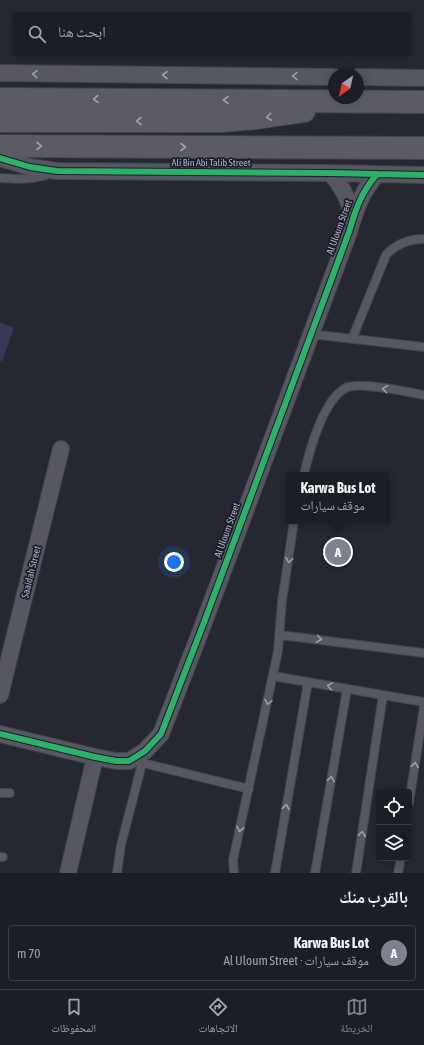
<!DOCTYPE html>
<html lang="ar">
<head>
<meta charset="utf-8">
<style>
	:root { --surface:#1c1e25; --page:#292b32; --text:#f1f3f6; --muted:#a0a2a7; --line:#3a3c42; --accent:#80818f }
	body { margin:0; font-family:"Asap Condensed","Noto Naskh Arabic",sans-serif; background:var(--page); color:var(--text); direction:rtl }
	.controls { position:absolute; right:12px; bottom:12px; display:grid; overflow:hidden; border-radius:4px; box-shadow:0 2px 10px #0003 }
	.controls button { width:36px; height:36px; display:grid; place-items:center; padding:0; border:0; border-bottom:1px solid var(--line); background:var(--surface); color:var(--text); font:20px sans-serif }
	.compass { position:absolute; left:328px; top:68px; width:36px; height:36px; border-radius:50%; background:var(--surface); box-shadow:0 2px 10px #0003; rotate:214deg }
	.you { position:absolute; left:174px; top:562px; width:14px; height:14px; margin:-10px; border:3px solid #fff; border-radius:50%; background:#1a73e8; box-shadow:0 0 0 6px #1a73e833 }
	.badge { display:grid; place-items:center; width:26px; height:26px; border-radius:50%; background:var(--accent); color:#fff; font-size:13px; font-weight:700 }
	.pin { position:absolute; translate:-50% -50%; border:2px solid #fff; box-shadow:0 1px 4px #0006 }
	.popup { position:absolute; left:286px; top:472px; width:104px; height:52px; box-sizing:border-box; display:grid; place-content:center; border-radius:4px; background:var(--surface); filter:drop-shadow(0 1px 3px #0005); font-size:13px; white-space:nowrap; color:var(--muted) }
	.popup b { font-size:15px; color:var(--text) }
	.popup::after { content:''; position:absolute; left:50%; top:100%; margin-left:-8px; border:8px solid transparent; border-top-color:var(--surface) }
	.list { margin:0; padding:0; list-style:none }
	h2 { display:flex; justify-content:space-between; align-items:center; height:52px; margin:0; padding:0 16px; font-size:17px }
	h2 small { font-size:13px; font-weight:400; color:var(--muted) }
	.list li { display:grid; grid-template-columns:26px 1fr auto; gap:12px; align-items:center; box-sizing:border-box; height:56px; margin:0 8px 8px; padding:0 8px; border:1px solid var(--line); border-radius:4px }
	.list b { display:block; font-size:15px; white-space:nowrap }
	.list p { margin:0; font-size:13px; white-space:nowrap; color:var(--muted) }
	.list em { font-size:13px; font-style:normal; color:var(--muted) }
	.icon { flex:none; width:22px; height:22px; fill:none; stroke:currentColor; stroke-width:2; stroke-linecap:round; stroke-linejoin:round }
	.map { position:relative; flex:none; width:424px; height:873px; overflow:hidden; direction:ltr }
	.search { position:absolute; background:var(--surface); box-shadow:0 2px 10px #0003; left:12px; right:12px; top:12px; height:44px; display:flex; align-items:center; gap:10px; box-sizing:border-box; padding:0 14px; border-radius:4px; color:var(--muted); font-size:15px }
	.sheet { height:116px; background:var(--surface) }
	nav { display:flex; justify-content:space-around; align-items:center; box-sizing:border-box; height:56px; border-top:1px solid var(--line); background:var(--surface); font-size:11px; color:var(--muted) }
	nav a { display:grid; justify-items:center; gap:2px }
	nav .on { color:var(--accent) }
	.map>svg:first-child { display:block }
	.water { fill:#353956 }
	.lines { fill:none; stroke-linecap:round; stroke-linejoin:round }
	.lane-casing { stroke:#42434a; stroke-width:10 }
	.street-casing { stroke:#42434a; stroke-width:18 }
	.secondary-casing { stroke:#42434a; stroke-width:24 }
	.lane { stroke:#565760; stroke-width:8 }
	.street { stroke:#565760; stroke-width:16 }
	.secondary { stroke:#5a5b64; stroke-width:22 }
	.cycleway-casing { stroke:#1b1d2a; stroke-width:8 }
	.cycleway { stroke:#2db169; stroke-width:6 }
	.oneway { stroke:#9e9fae }
	.oneway2 { stroke:#9fa0af }
	.labels { text-anchor:middle; dominant-baseline:central; stroke-width:3.5; stroke-linejoin:round; paint-order:stroke }
	.street-label { font-size:10px; fill:#b0b1c2; stroke:#1b1d2a }
</style>
</head>
<body>
<div class="map">
<svg width="424" height="873" viewBox="0 0 424 873">
	<rect width="100%" height="100%" fill="#262831"/>
	<path class="water" d="M 0,322 L 14,328 L 2,361 L 0,361 Z"/>
	<g class="lines">
		<g class="lane-casing">
			<path id="lane" d="M 0,178 C 16,179 33,180 49,174
				M 310,334 L 424,347
				M 352,339 L 386,255 C 396,244 409,239 424,239
				M 304,475 C 309,452 324,396 348,387 C 363,382 407,392 424,395
				M 280,635 L 424,653
				M 273,676 L 424,702
				M 143,763 L 249,789
				M 0,793 L 10,793
				M 409,803 L 424,706
				M 0,857 L 3,857
				M 117,873 L 121,845 L 145,752
				M 234,873 L 233,860 L 278,651 L 282,601 L 294,521
				M 275,873 L 308,682
				M 315,873 L 347,689
				M 356,873 L 383,695
				M 398,873 L 401,858"/>
		</g>
		<g class="street-casing">
			<path id="street" d="M 0,73 L 334,77
				M 358,77 L 424,78
				M 0,158 L 30,167 L 57,171 L 330,173 L 424,175
				M 330,173 C 343,187 348,199 353,217
				M 0,695 L 61,449
				M 0,734 L 95,757 L 116,761 L 129,761 L 145,751 L 161,734 L 203,625 L 349,232 C 356,208 361,193 377,174
				M 68,873 L 95,757"/>
		</g>
		<g class="secondary-casing">
			<path id="secondary" d="M 0,99 L 424,102
				M 0,121 L 222,121 L 256,118 L 304,111
				M 0,146 L 424,148"/>
		</g>
		<use href="#lane" class="lane"/>
		<use href="#street" class="street"/>
		<use href="#secondary" class="secondary"/>
		<g class="cycleway-casing">
			<path id="cycleway" d="M 0,158 L 30,167 L 57,171 L 330,173 L 424,175
				M 0,734 L 95,757 L 116,761 L 129,761 L 145,751 L 161,734 L 203,625 L 349,232 C 356,208 361,193 377,174"/>
		</g>
		<use href="#cycleway" class="cycleway"/>
	</g>
	<defs><path id="oneway-chevron" d="M-2-3.5L2.5 0L-2 3.5" fill="none" stroke-width="1.6" stroke-linecap="round" stroke-linejoin="round"/></defs>
	<g class="oneway">
		<use href="#oneway-chevron" transform="translate(35 74) rotate(-179)"/>
		<use href="#oneway-chevron" transform="translate(165 75) rotate(-179)"/>
		<use href="#oneway-chevron" transform="translate(295 76) rotate(-179)"/>
		<use href="#oneway-chevron" transform="translate(385 389) rotate(-172)"/>
		<use href="#oneway-chevron" transform="translate(289 560) rotate(99)"/>
		<use href="#oneway-chevron" transform="translate(319 639) rotate(7)"/>
		<use href="#oneway-chevron" transform="translate(330 686) rotate(-170)"/>
		<use href="#oneway-chevron" transform="translate(268 702) rotate(103)"/>
		<use href="#oneway-chevron" transform="translate(415 765) rotate(-81)"/>
		<use href="#oneway-chevron" transform="translate(331 779) rotate(-80)"/>
		<use href="#oneway-chevron" transform="translate(286 807) rotate(-80)"/>
		<use href="#oneway-chevron" transform="translate(240 829) rotate(102)"/>
		<use href="#oneway-chevron" transform="translate(362 834) rotate(-82)"/>
	</g>
	<g class="oneway2">
		<use href="#oneway-chevron" transform="translate(96 99) rotate(-180)"/>
		<use href="#oneway-chevron" transform="translate(226 100) rotate(-180)"/>
		<use href="#oneway-chevron" transform="translate(269 117) rotate(173)"/>
		<use href="#oneway-chevron" transform="translate(139 121) rotate(-180)"/>
		<use href="#oneway-chevron" transform="translate(39 146)"/>
		<use href="#oneway-chevron" transform="translate(183 147)"/>
	</g>
	<g class="labels">
		<g class="street-label">
			<text x="211" y="162">Ali Bin Abi Talib Street</text>
			<text transform="translate(339 227) rotate(-70)">Al Uloum Street</text>
			<text transform="translate(227 530) rotate(-70)">Al Uloum Street</text>
			<text transform="translate(31 572) rotate(-76)">Saaidah Street</text>
		</g>
	</g>
</svg>
<div class="controls">
<button><svg class="icon" aria-label="locate" viewBox="0 0 24 24"><circle cx="12" cy="12" r="6"/><path d="M12 2v4M12 18v4M2 12h4M18 12h4"/></svg></button>
<button><svg class="icon" aria-label="layers" viewBox="0 0 24 24"><path d="M12 4l9 5-9 5-9-5zM3 14l9 5 9-5"/></svg></button>
</div>
<svg class="compass" viewBox="-18 -18 36 36"><path d="M0-13l5 13h-10z" fill="#e53935"/><path d="M0 13l5-13h-10z" fill="#a0a2a7"/></svg>
<div class="you"></div>
<div class="pin badge" style="left:338px;top:552px">A</div>
<div class="popup"><b>Karwa Bus Lot</b>موقف سيارات</div>
<div class="search"><svg class="icon" aria-label="search" viewBox="0 0 24 24"><circle cx="10" cy="10" r="6"/><path d="M15 15l6 6"/></svg>ابحث هنا</div>
</div>
<section class="sheet">
<h2>بالقرب منك<small></small></h2>
<ul class="list">
<li><span class="badge">A</span><div><b>Karwa Bus Lot</b><p>موقف سيارات · Al Uloum Street</p></div><em>70 m</em></li>
</ul>
</section>
<nav>
<a class="on"><svg class="icon" aria-label="map" viewBox="0 0 24 24"><path d="M3 6l6-2 6 2 6-2v14l-6 2-6-2-6 2zM9 4v14M15 6v14"/></svg>الخريطة</a>
<a><svg class="icon" aria-label="directions" viewBox="0 0 24 24"><path d="M12 3l9 9-9 9-9-9zM9 14v-3h6M13 9l2 2-2 2"/></svg>الاتجاهات</a>
<a><svg class="icon" aria-label="saved" viewBox="0 0 24 24"><path d="M7 4h10v16l-5-4-5 4z"/></svg>المحفوظات</a>
</nav>
</body>
</html>
